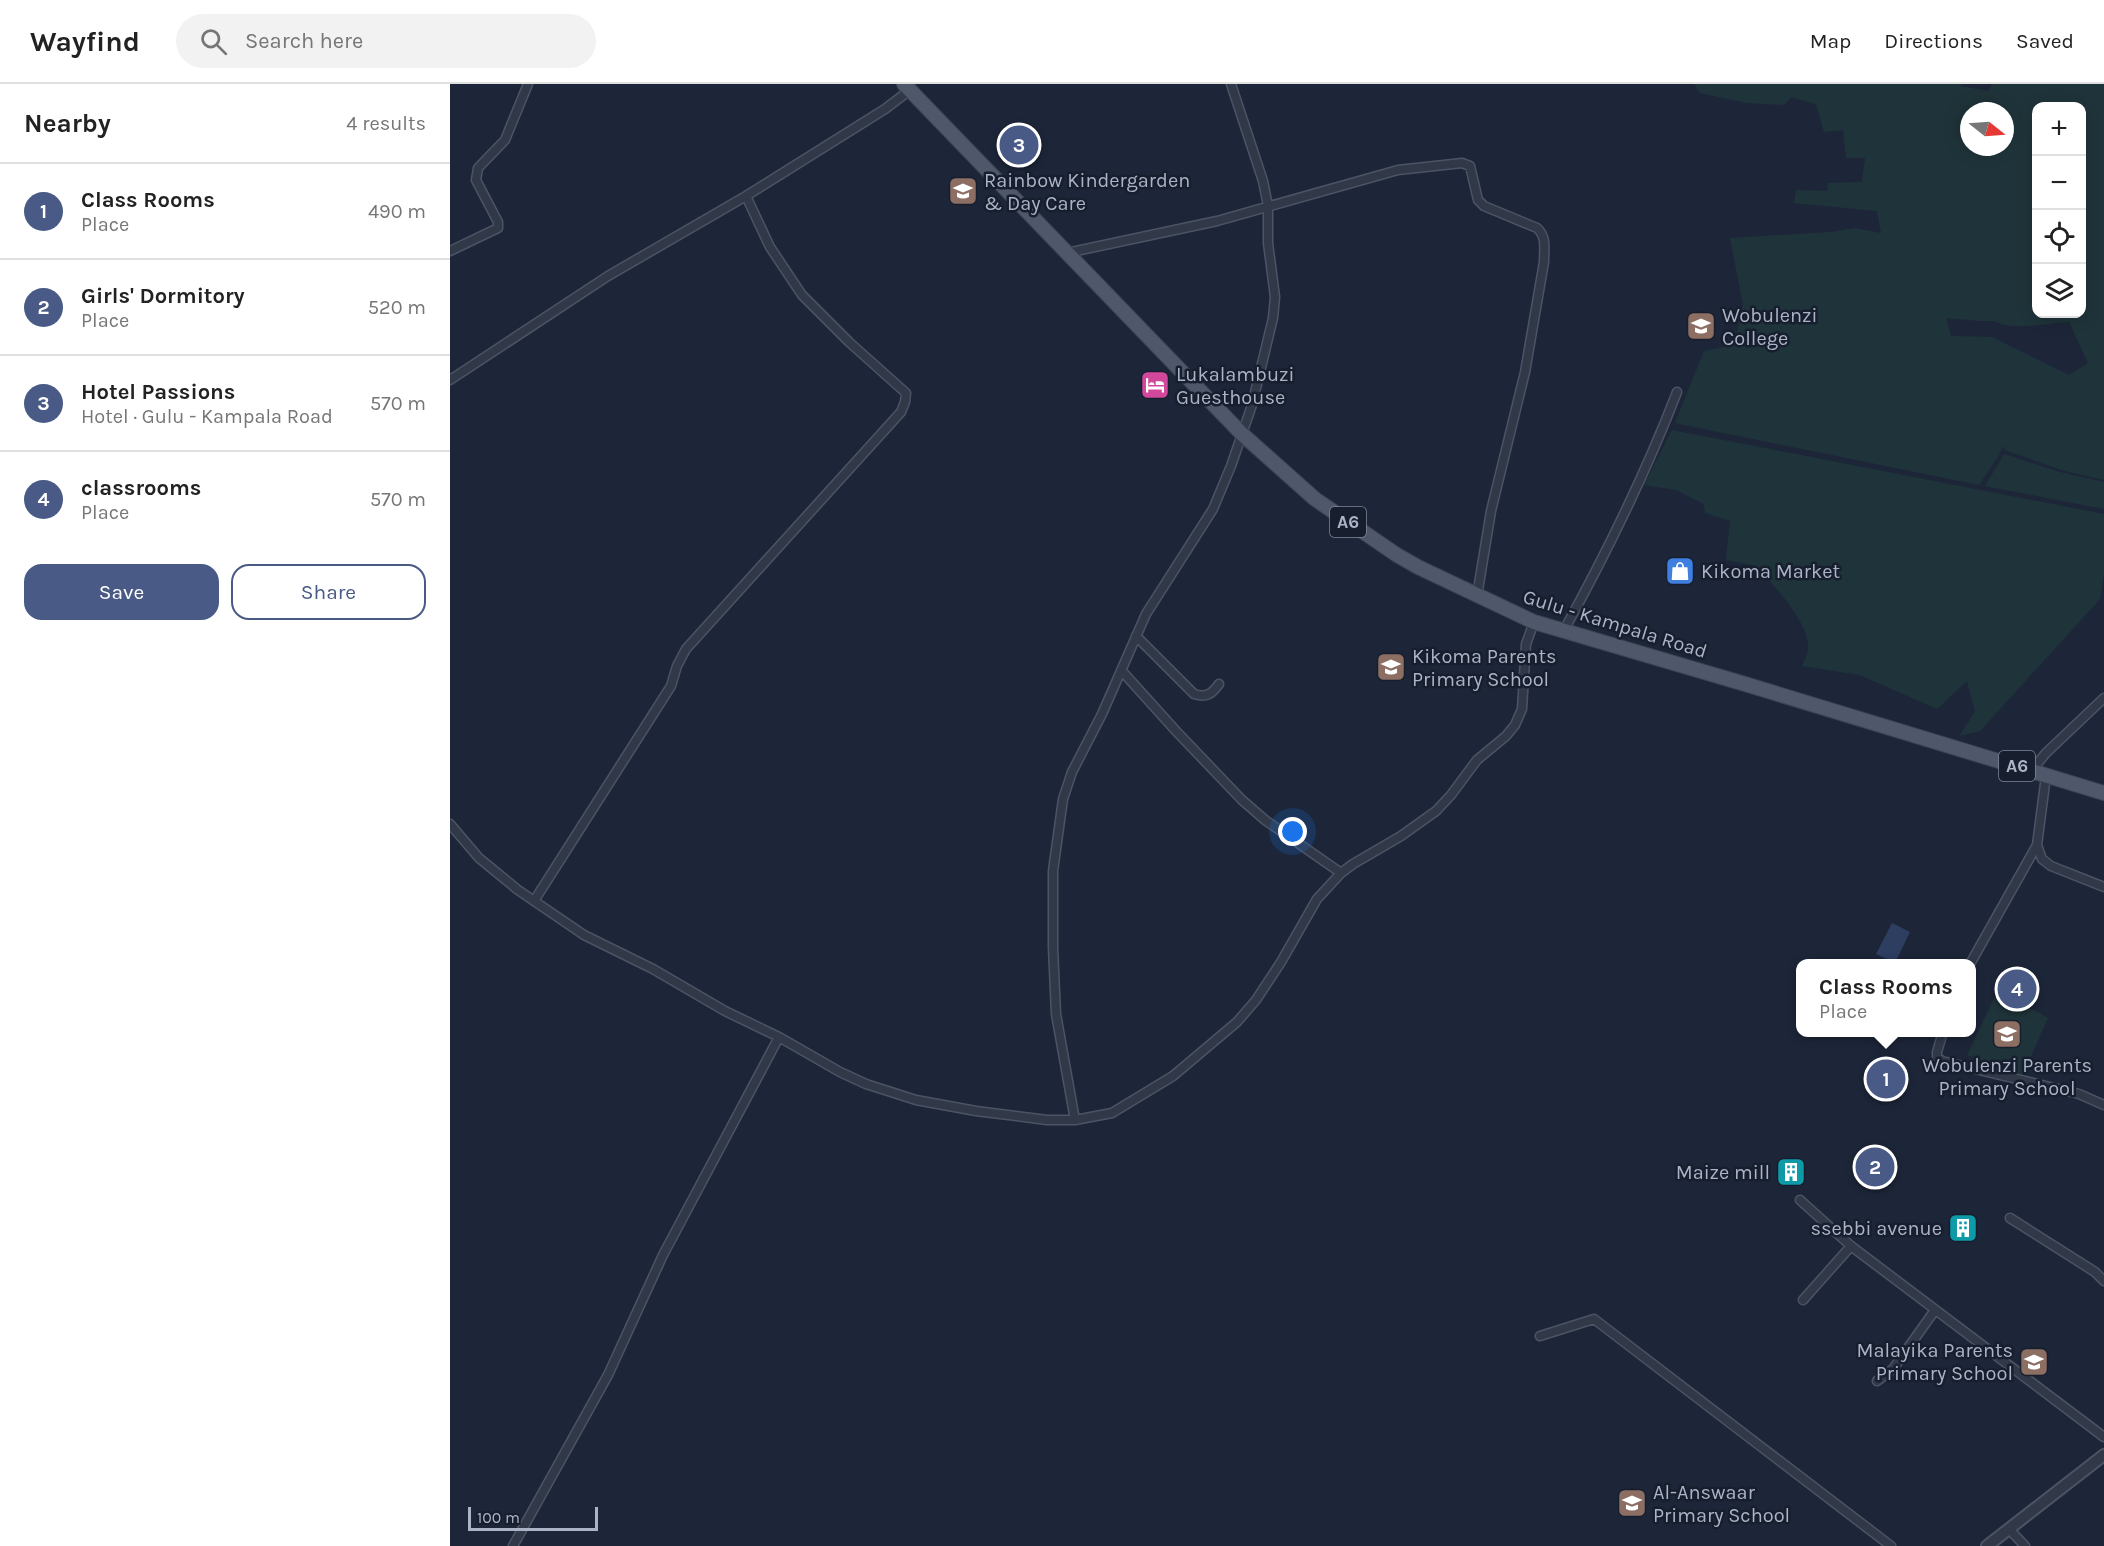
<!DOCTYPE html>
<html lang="en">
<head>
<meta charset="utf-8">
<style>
	:root { --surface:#fff; --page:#f2f2f2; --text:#222; --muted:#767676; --line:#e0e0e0; --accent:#485a85 }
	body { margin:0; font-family:Karla,sans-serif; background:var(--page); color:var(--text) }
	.controls { position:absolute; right:18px; top:18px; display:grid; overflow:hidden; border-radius:12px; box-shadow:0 3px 15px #0003 }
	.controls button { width:54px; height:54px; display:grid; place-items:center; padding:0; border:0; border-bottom:2px solid var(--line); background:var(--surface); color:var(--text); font:30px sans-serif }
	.compass { position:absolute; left:1510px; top:18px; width:54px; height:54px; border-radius:50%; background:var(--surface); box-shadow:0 3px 15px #0003; rotate:107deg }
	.scale { position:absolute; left:18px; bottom:15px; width:130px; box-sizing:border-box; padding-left:6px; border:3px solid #abb3c6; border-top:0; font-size:16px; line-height:21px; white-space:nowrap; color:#abb3c6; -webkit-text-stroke:4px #171e2d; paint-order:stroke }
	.you { position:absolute; left:843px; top:748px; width:21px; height:21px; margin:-15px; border:4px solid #fff; border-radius:50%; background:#1a73e8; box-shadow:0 0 0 9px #1a73e833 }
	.badge { display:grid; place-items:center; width:39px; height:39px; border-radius:50%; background:var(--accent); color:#fff; font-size:20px; font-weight:700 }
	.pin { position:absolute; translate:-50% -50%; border:3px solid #fff; box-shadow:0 2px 6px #0006 }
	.popup { position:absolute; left:1346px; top:875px; width:180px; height:78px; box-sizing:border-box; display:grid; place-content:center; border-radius:12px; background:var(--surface); filter:drop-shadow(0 2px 4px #0005); font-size:20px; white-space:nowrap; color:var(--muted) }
	.popup b { font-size:22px; color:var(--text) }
	.popup::after { content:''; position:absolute; left:50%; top:100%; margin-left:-12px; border:12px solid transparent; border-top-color:var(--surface) }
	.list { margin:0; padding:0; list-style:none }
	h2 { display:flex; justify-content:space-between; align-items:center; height:78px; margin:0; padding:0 24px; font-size:26px }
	h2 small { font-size:20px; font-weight:400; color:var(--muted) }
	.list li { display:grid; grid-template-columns:39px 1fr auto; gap:18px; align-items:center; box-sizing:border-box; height:96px; padding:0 24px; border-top:2px solid var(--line) }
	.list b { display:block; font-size:22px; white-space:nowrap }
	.list p { margin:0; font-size:20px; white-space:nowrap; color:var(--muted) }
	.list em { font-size:20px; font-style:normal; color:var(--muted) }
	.actions { display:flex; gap:12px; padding:18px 24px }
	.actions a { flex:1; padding:14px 0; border:2px solid var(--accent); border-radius:18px; text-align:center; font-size:21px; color:var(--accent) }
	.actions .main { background:var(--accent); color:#fff }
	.icon { flex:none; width:33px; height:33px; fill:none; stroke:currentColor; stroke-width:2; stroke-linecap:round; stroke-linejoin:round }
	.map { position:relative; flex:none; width:1654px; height:1462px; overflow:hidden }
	header { display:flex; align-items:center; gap:36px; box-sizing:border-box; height:84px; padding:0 30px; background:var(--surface); border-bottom:2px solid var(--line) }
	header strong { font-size:28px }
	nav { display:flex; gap:33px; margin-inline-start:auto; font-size:21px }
	.search { width:420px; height:54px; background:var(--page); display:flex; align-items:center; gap:15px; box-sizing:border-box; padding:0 21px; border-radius:33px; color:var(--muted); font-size:22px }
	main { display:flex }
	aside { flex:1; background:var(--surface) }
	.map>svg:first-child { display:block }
	.green { fill:#1f343a; fill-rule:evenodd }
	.water { fill:#2d3e60 }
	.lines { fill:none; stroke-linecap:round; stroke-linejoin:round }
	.minor-casing { stroke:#4c5364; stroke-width:11 }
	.tertiary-casing { stroke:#4c5364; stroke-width:14 }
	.primary-casing { stroke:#3b4252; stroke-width:16 }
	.minor { stroke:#313949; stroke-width:8 }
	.tertiary { stroke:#313949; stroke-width:10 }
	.primary { stroke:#4f576a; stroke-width:14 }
	.labels { text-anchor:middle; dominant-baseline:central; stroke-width:5; stroke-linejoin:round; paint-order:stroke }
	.shield { fill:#171e2d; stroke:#7f8698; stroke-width:1.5 }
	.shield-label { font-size:18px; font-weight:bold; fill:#abb3c6 }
	.poi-label { font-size:20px; fill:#abb3c6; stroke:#171e2d; text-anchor:start }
	.street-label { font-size:20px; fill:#abb3c6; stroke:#171e2d }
</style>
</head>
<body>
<header>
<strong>Wayfind</strong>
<div class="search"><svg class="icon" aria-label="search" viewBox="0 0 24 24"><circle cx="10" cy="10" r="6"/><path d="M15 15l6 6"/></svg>Search here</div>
<nav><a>Map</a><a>Directions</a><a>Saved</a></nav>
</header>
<main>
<aside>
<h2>Nearby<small>4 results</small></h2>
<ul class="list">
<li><span class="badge">1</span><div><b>Class Rooms</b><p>Place</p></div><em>490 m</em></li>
<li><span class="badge">2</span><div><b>Girls' Dormitory</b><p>Place</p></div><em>520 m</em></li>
<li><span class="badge">3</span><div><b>Hotel Passions</b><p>Hotel · Gulu - Kampala Road</p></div><em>570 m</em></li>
<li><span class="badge">4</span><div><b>classrooms</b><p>Place</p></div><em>570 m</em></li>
</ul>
<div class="actions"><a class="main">Save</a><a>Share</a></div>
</aside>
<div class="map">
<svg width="1654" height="1462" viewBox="0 0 1654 1462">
	<rect width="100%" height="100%" fill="#1d2639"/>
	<path class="green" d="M 1244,0 L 1511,0 L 1511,2 L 1538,7 L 1542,0 L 1654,0 L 1654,396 L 1611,386 L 1555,366 L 1553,362 L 1548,373 L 1529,401 L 1225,339 L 1254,267 L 1284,261 L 1293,221 L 1280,154 L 1381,148 L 1404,144 L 1431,149 L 1427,127 L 1344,119 L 1346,106 L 1377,107 L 1378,99 L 1412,98 L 1415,74 L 1396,74 L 1393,46 L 1374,48 L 1366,20 L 1341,13 L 1334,21 L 1297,19 L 1250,9 ZM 1632,22 L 1632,230 L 1586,230 L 1586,22 ZM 1519,27 L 1555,27 L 1555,63 L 1519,63 ZM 1496,234 L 1530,237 L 1545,237 C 1558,247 1602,239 1619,238 L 1638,279 L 1619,291 L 1542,253 L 1501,252 Z
		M 1222,346 L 1654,430 L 1654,489 L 1650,515 L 1530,647 L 1509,652 L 1525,628 L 1517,597 L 1487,625 L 1410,591 L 1352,582 C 1354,577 1358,570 1358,564 C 1360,539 1322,500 1307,482 L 1276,476 L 1280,437 L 1255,429 L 1254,420 L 1226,406 L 1194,401 Z
		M 1554,370 L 1610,388 L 1654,398 L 1654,425 L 1535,402 Z
		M 1548,906 L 1598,934 L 1572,992 L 1517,971 Z"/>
	<path class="water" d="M 1442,839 L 1460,848 L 1445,879 L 1426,870 Z"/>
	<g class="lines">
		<g class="minor-casing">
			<path id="minor" d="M 0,167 L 48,144 L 48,138 L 26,96 L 28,84 L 55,56 L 78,0
				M 617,169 L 767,137 L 948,86 L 1012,79 L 1020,82 L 1028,116 L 1034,122 L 1087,144 C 1097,153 1094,165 1094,178 L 1075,288 L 1041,427 L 1027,512
				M 0,296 L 158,192 L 296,112 L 435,25 L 460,6
				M 1113,548 C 1156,470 1195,391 1227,308
				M 686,552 L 744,610 C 756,614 762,610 769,600
				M 671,586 L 726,647 L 792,716 L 815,736 L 891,789
				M 1582,686 L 1596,669 L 1654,614
				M 0,740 L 29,774 L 68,806 L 134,851 L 203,885 L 275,927 L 329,953 L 390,988 L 416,1000 L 466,1016 L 526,1027 L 597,1036 L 625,1036 L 662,1029 L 723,992 L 787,938 L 806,916 L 831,878 L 867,815 L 891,789 L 903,780 L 951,752 L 986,727 L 1001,711 L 1027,676 L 1056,652 L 1065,641 L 1072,625 L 1076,560 L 1084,538
				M 1587,761 L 1592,775 L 1601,782 L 1654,803
				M 84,817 L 221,602 L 227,582 L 236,565 L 451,328 L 455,318 L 456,309 L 399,258 L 352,211 L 320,163 L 296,112
				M 1520,880 L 1587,761 L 1596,692
				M 1493,948 L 1487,968 L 1487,973 L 1492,977 L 1629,1010 L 1654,1021
				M 625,1036 L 606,930 L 603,863 L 603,787 L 613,715 L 622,688 L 652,630 L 696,530 L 763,425 L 781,382 L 802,321 L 823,234 L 825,213 L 818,159 L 818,122 L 813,97 L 781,0
				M 1350,1116 L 1401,1162 L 1654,1353
				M 1560,1134 L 1645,1188 L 1654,1197
				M 1353,1216 L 1401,1162
				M 1090,1252 L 1144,1235 L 1441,1462
				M 1427,1297 L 1443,1285 L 1485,1226
				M 1559,1445 L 1575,1462
				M 63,1462 L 158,1291 L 213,1171 L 329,953"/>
		</g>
		<g class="tertiary-casing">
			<path id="tertiary" d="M 1537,1462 L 1654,1371"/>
		</g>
		<g class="primary-casing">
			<path id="primary" d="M 454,0 L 792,350 L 865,415 L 947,471 L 968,483 L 1084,538 L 1295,600 L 1654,709"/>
		</g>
		<use href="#minor" class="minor"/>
		<use href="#tertiary" class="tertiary"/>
		<use href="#primary" class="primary"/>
	</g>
	<defs>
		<g id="school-square" transform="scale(1.5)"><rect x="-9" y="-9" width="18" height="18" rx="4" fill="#8d6e63" stroke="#171e2d"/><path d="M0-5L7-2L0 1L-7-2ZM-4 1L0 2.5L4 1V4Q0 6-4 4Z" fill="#fff"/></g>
		<g id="hotel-square" transform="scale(1.5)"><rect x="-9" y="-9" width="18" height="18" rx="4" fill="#d1479c" stroke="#171e2d"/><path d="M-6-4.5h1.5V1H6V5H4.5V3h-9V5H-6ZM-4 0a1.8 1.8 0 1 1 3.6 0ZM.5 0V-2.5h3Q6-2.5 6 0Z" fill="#fff"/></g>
		<g id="shop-square" transform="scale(1.5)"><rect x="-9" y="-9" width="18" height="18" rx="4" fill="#3f7fe0" stroke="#171e2d"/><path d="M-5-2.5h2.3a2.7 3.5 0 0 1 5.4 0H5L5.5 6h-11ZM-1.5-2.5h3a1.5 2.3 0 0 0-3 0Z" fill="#fff"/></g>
		<g id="building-square" transform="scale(1.5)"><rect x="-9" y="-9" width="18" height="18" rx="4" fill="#0f9aa8" stroke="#171e2d"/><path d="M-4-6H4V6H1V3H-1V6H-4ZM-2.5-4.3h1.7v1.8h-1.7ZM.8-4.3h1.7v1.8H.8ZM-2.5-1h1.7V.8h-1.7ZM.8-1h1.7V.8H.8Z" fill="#fff"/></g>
	</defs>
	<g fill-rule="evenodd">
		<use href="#school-square" x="513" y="107"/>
		<use href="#school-square" x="1251" y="242"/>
		<use href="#hotel-square" x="705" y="301"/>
		<use href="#shop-square" x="1230" y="487"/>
		<use href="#school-square" x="941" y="583"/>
		<use href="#school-square" x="1557" y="950"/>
		<use href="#building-square" x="1341" y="1088"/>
		<use href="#building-square" x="1513" y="1144"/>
		<use href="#school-square" x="1584" y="1278"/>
		<use href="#school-square" x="1182" y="1419"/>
	</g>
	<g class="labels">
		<g class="shield">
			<rect x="880" y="423" width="36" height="30" rx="4.5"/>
			<rect x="1549" y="667" width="36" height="30" rx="4.5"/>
		</g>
		<g class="shield-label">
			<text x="898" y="438">A6</text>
			<text x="1567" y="682">A6</text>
		</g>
		<g class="poi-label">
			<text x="534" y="96">Rainbow Kindergarden<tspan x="534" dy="23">&amp; Day Care</tspan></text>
			<text x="1272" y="231">Wobulenzi<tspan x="1272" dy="23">College</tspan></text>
			<text x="726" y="290">Lukalambuzi<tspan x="726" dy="23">Guesthouse</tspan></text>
			<text x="1251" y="487">Kikoma Market</text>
			<text x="962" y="572">Kikoma Parents<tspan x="962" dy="23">Primary School</tspan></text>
			<text x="1557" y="981" text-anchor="middle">Wobulenzi Parents<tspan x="1557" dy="23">Primary School</tspan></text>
			<text x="1320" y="1088" text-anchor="end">Maize mill</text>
			<text x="1492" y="1144" text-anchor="end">ssebbi avenue</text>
			<text x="1563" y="1266" text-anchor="end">Malayika Parents<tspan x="1563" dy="23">Primary School</tspan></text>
			<text x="1203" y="1408">Al-Answaar<tspan x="1203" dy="23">Primary School</tspan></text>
		</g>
		<g class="street-label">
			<text transform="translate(1165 540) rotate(17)">Gulu - Kampala Road</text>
		</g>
	</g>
</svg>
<div class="controls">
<button>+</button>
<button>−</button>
<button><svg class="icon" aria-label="locate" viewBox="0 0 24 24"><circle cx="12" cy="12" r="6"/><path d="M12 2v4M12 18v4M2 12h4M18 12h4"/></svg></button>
<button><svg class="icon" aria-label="layers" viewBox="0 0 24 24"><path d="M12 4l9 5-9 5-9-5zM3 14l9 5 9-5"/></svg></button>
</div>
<svg class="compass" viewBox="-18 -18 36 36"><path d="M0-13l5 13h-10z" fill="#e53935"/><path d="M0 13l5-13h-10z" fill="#767676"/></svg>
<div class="scale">100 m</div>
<div class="you"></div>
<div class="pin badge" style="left:1436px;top:995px">1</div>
<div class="popup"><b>Class Rooms</b>Place</div>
<div class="pin badge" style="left:1425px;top:1083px">2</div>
<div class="pin badge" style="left:569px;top:61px">3</div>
<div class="pin badge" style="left:1567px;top:905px">4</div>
</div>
</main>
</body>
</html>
